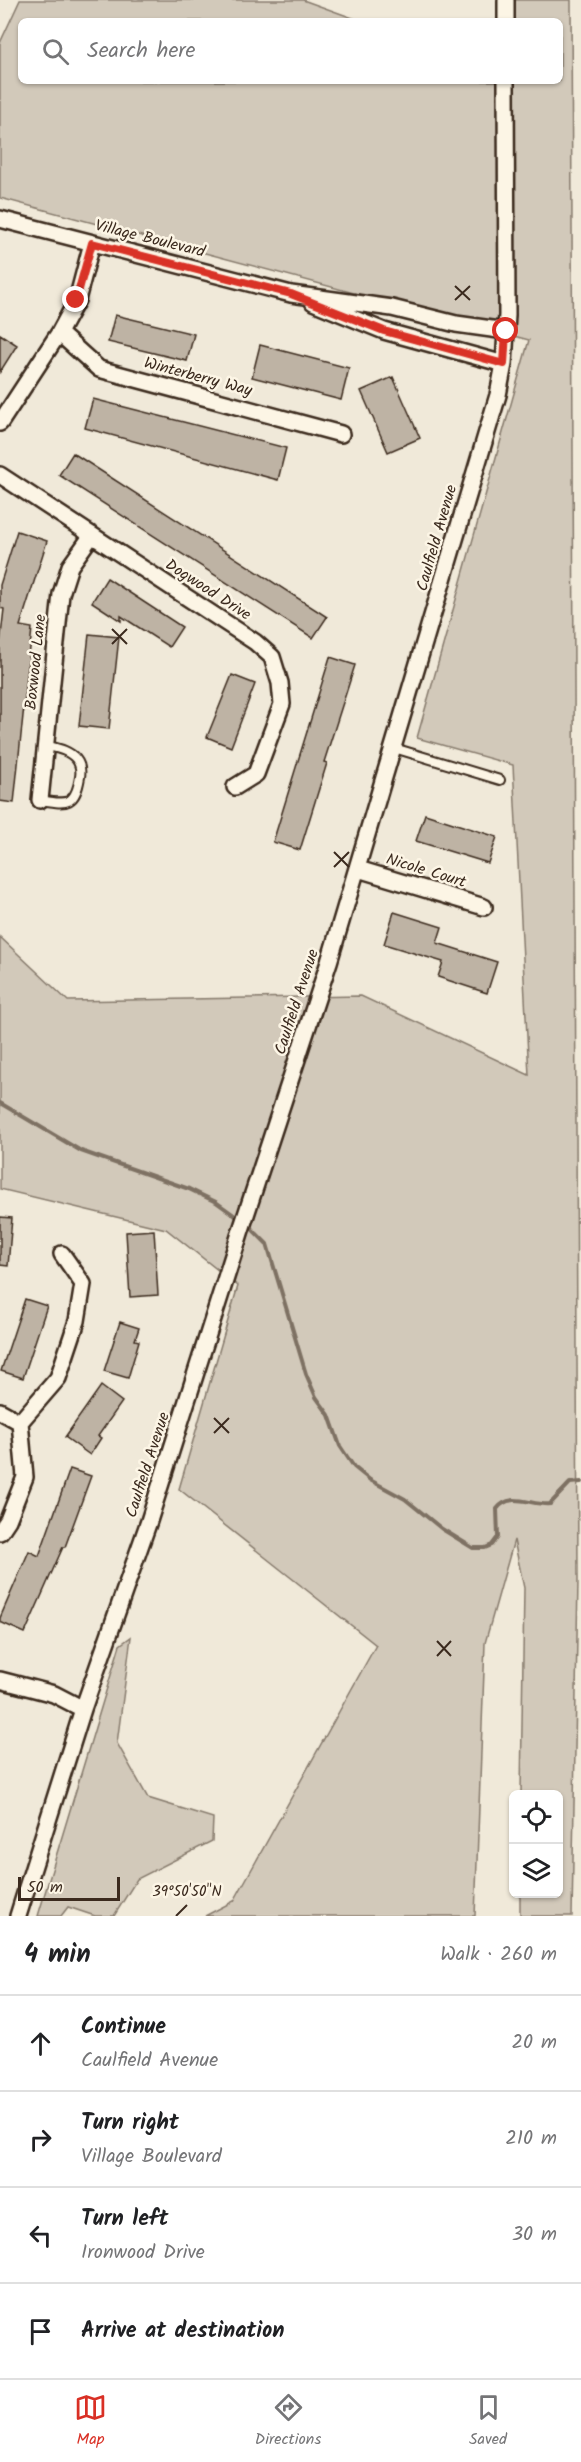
<!DOCTYPE html>
<html lang="en">
<head>
<meta charset="utf-8">
<style>
	:root { --surface:#fff; --page:#f2f2f2; --text:#202124; --muted:#757577; --line:#e0e0e0; --accent:#d93025 }
	body { margin:0; font-family:Kalam,sans-serif; background:var(--page); color:var(--text) }
	.controls { position:absolute; right:18px; bottom:18px; display:grid; overflow:hidden; border-radius:9px; box-shadow:0 2px 4px #0004 }
	.controls button { width:54px; height:54px; display:grid; place-items:center; padding:0; border:0; border-bottom:2px solid var(--line); background:var(--surface); color:var(--text); font:30px sans-serif }
	.scale { position:absolute; left:18px; bottom:15px; width:102px; box-sizing:border-box; padding-left:6px; border:3px solid #3b2a1e; border-top:0; font-size:16px; line-height:21px; white-space:nowrap; color:#3b2a1e; -webkit-text-stroke:4px #fcf5e5; paint-order:stroke }
	.stop { position:absolute; width:18px; height:18px; margin:-14px; border:4px solid #d93025; border-radius:50%; background:#fff }
	.stop.end { background:#d93025; border-color:#fff; box-shadow:0 2px 6px #0008 }
	.list { margin:0; padding:0; list-style:none }
	h2 { display:flex; justify-content:space-between; align-items:center; height:78px; margin:0; padding:0 24px; font-size:26px }
	h2 small { font-size:20px; font-weight:400; color:var(--muted) }
	.list li { display:grid; grid-template-columns:39px 1fr auto; gap:18px; align-items:center; box-sizing:border-box; height:96px; padding:0 24px; border-top:2px solid var(--line) }
	.list b { display:block; font-size:22px; white-space:nowrap }
	.list p { margin:0; font-size:20px; white-space:nowrap; color:var(--muted) }
	.list em { font-size:20px; font-style:normal; color:var(--muted) }
	.icon { flex:none; width:33px; height:33px; fill:none; stroke:currentColor; stroke-width:2; stroke-linecap:round; stroke-linejoin:round }
	.map { position:relative; flex:none; width:581px; height:1916px; overflow:hidden }
	.search { position:absolute; background:var(--surface); box-shadow:0 2px 4px #0004; left:18px; right:18px; top:18px; height:66px; display:flex; align-items:center; gap:15px; box-sizing:border-box; padding:0 21px; border-radius:9px; color:var(--muted); font-size:22px }
	.sheet { height:462px; background:var(--surface) }
	nav { display:flex; justify-content:space-around; align-items:center; box-sizing:border-box; height:84px; border-top:2px solid var(--line); background:var(--surface); font-size:16px; color:var(--muted) }
	nav a { display:grid; justify-items:center; gap:3px }
	nav .on { color:var(--accent) }
	.map>svg:first-child { display:block }
	.green { fill:#d2c9ba; stroke:#867a6c; stroke-width:1.5 }
	.lines { fill:none; stroke-linecap:round; stroke-linejoin:round }
	.stream { stroke:#7e7163; stroke-width:4 }
	.building { fill:#beb3a4; stroke:#3b2a1e; stroke-width:1.5 }
	.lane-casing { stroke:#3b2a1e; stroke-width:12 }
	.street-casing { stroke:#3b2a1e; stroke-width:20 }
	.lane { stroke:#fcf5e5; stroke-width:8 }
	.street { stroke:#fcf5e5; stroke-width:15 }
	.route { stroke:#d93025; stroke-width:8 }
	.ticks { fill:none; stroke:#3b2a1e; stroke-width:2 }
	.labels { text-anchor:middle; dominant-baseline:central; stroke-width:5; stroke-linejoin:round; paint-order:stroke }
	.street-label { font-size:16px; fill:#3b2a1e; stroke:#fcf5e5 }
	.ticks-label { font-size:15px; text-anchor:middle; fill:#3b2a1e; stroke:#fcf5e5; stroke-width:5; stroke-linejoin:round; paint-order:stroke }
</style>
</head>
<body>
<div class="map">
<svg width="581" height="1916" viewBox="0 0 581 1916">
	<rect width="100%" height="100%" fill="#f0e9d9"/>
	<filter id="ink" filterUnits="userSpaceOnUse"><feTurbulence type="fractalNoise" baseFrequency=".0167" numOctaves="2"/><feDisplacementMap in="SourceGraphic" scale="12" xChannelSelector="R" yChannelSelector="G"/><feConvolveMatrix kernelMatrix="1 2 1 2 8 2 1 2 1" color-interpolation-filters="sRGB"/></filter>
	<g filter="url(#ink)">
		<path class="green" d="M 20,0 L 303,0 L 361,21 L 21,21 L 21,81 L 560,81 L 560,21 L 509,21 L 510,0 L 571,0 L 578,1580 L 572,1916 L 520,1916 L 520,1894 L 558,1894 L 558,1794 L 521,1794 L 524,1588 L 514,1540 L 485,1643 L 475,1916 L 205,1916 L 234,1901 L 376,1645 L 179,1489 L 238,1286 L 166,1229 L 0,1189 L 0,937 L 68,1001 L 361,996 L 529,1075 L 513,765 L 417,738 L 529,340 L 0,198 L 0,43 Z
			M 131,1637 L 117,1743 L 148,1798 L 213,1818 L 212,1841 L 137,1879 L 114,1916 L 95,1916 L 68,1907 L 61,1916 L 38,1916 L 120,1645 Z"/>
		<g class="lines">
			<path class="stream" d="M 0,1103 L 81,1151 L 189,1189 L 216,1202 L 241,1220
				M 247,1224 L 267,1244 L 306,1374 L 316,1397 L 329,1415 L 340,1446 L 354,1467 L 370,1480 L 405,1499 L 442,1529 L 473,1548 L 485,1548 L 492,1545 L 498,1537 L 497,1509 C 510,1491 532,1506 550,1504 L 570,1483 L 581,1482"/>
		</g>
		<path class="building" d="M 115,315 L 194,334 L 187,361 L 108,342 Z
			M 0,334 L 17,345 L 0,372 Z
			M 260,345 L 349,368 L 341,400 L 252,377 Z
			M 393,377 L 420,438 L 388,452 L 361,391 Z
			M 93,399 L 286,448 L 278,480 L 85,428 Z
			M 73,453 L 327,617 L 313,638 L 59,475 Z
			M 17,531 L 47,541 L 20,626 L 32,628 L 14,803 L 0,801 L 0,644 L 4,609 L 0,608 L 0,585 Z
			M 107,578 L 182,627 L 169,647 L 121,616 L 121,621 L 92,602 Z
			M 89,634 L 119,637 L 109,729 L 79,726 Z
			M 330,657 L 355,665 L 324,762 L 327,763 L 300,850 L 273,842 Z
			M 232,675 L 255,684 L 231,747 L 207,737 Z
			M 425,814 L 497,837 L 488,863 L 416,841 Z
			M 394,912 L 442,927 L 437,943 L 497,962 L 487,993 L 438,977 L 443,962 L 384,944 Z
			M 0,1217 L 12,1218 L 8,1266 L 0,1265 Z
			M 154,1230 L 158,1295 L 130,1297 L 126,1232 Z
			M 25,1299 L 47,1306 L 23,1378 L 1,1371 Z
			M 120,1322 L 139,1328 L 135,1340 L 139,1341 L 128,1378 L 104,1371 Z
			M 101,1386 L 122,1402 L 98,1436 L 101,1438 L 90,1455 L 65,1437 Z
			M 70,1469 L 91,1476 L 65,1547 L 63,1547 L 25,1633 L 0,1622 L 0,1618 L 29,1551 L 39,1556 Z"/>
		<g class="lines">
			<g class="lane-casing">
				<path id="lane" d="M 394,748 L 500,780
					M 40,800 C 66,804 75,807 80,777 C 81,771 80,764 76,759 C 69,750 56,748 45,745"/>
			</g>
			<g class="street-casing">
				<path id="street" d="M 506,0 L 506,21
					M 0,219 L 291,294 L 392,308 L 456,324 L 506,331
					M 313,302 L 384,331 L 504,364
					M 59,333 L 99,369 L 341,434
					M 0,423 L 59,333 L 77,300 L 92,243
					M 0,475 L 255,642 L 272,657 L 280,683 L 282,704 L 256,774 L 235,787
					M 40,800 L 61,594 L 70,566 L 92,535
					M 358,869 L 484,907
					M 0,1411 L 20,1422 L 25,1477 L 8,1520 L 0,1532
					M 20,1422 L 58,1378 L 77,1321 L 83,1284 L 62,1254
					M 0,1680 L 54,1694 L 83,1709
					M 18,1916 L 83,1709 L 149,1521 L 241,1230 L 329,962 L 498,395 L 504,364 L 507,315 L 506,81"/>
			</g>
			<use href="#lane" class="lane"/>
			<use href="#street" class="street"/>
		</g>
	</g>
	<g class="lines" filter="url(#ink)">
		<path class="route" d="M 76,300 L 92,243 L 291,294 L 384,331 L 504,364 L 506,331"/>
	</g>
	<path class="ticks" d="M 455,286 L 470,300M 455,300 L 470,286M 112,629 L 127,644M 112,644 L 127,629M 334,852 L 349,867M 334,867 L 349,852M 214,1418 L 229,1433M 214,1433 L 229,1418M 437,1641 L 451,1656M 437,1656 L 451,1641M 176,1916 L 187,1905"/>
	<g class="labels">
		<g class="street-label">
			<text transform="translate(150 239) rotate(14)">Village Boulevard</text>
			<text transform="translate(198 377) rotate(15)">Winterberry Way</text>
			<text transform="translate(437 538) rotate(-74)">Caulfield Avenue</text>
			<text transform="translate(208 590) rotate(33)">Dogwood Drive</text>
			<text transform="translate(36 662) rotate(-84)">Boxwood Lane</text>
			<text transform="translate(426 871) rotate(17)">Nicole Court</text>
			<text transform="translate(297 1002) rotate(-72)">Caulfield Avenue</text>
			<text transform="translate(148 1465) rotate(-72)">Caulfield Avenue</text>
		</g>
	</g>
	<g class="ticks-label">
		<text x="187" y="1896">39°50'50"N</text>
	</g>
</svg>
<div class="controls">
<button><svg class="icon" aria-label="locate" viewBox="0 0 24 24"><circle cx="12" cy="12" r="6"/><path d="M12 2v4M12 18v4M2 12h4M18 12h4"/></svg></button>
<button><svg class="icon" aria-label="layers" viewBox="0 0 24 24"><path d="M12 4l9 5-9 5-9-5zM3 14l9 5 9-5"/></svg></button>
</div>
<div class="scale">50 m</div>
<div class="stop" style="left:506px;top:331px"></div>
<div class="stop end" style="left:76px;top:300px"></div>
<div class="search"><svg class="icon" aria-label="search" viewBox="0 0 24 24"><circle cx="10" cy="10" r="6"/><path d="M15 15l6 6"/></svg>Search here</div>
</div>
<section class="sheet">
<h2>4 min<small>Walk · 260 m</small></h2>
<ul class="list">
<li><svg class="icon" aria-label="ahead" viewBox="0 0 24 24"><path d="M12 20V5M6 11l6-6 6 6"/></svg><div><b>Continue</b><p>Caulfield Avenue</p></div><em>20 m</em></li>
<li><svg class="icon" aria-label="right" viewBox="0 0 24 24"><path d="M7 20v-9h11M14 6l5 5-5 5"/></svg><div><b>Turn right</b><p>Village Boulevard</p></div><em>210 m</em></li>
<li><svg class="icon" aria-label="left" viewBox="0 0 24 24"><path d="M17 20v-9H6M10 6l-5 5 5 5"/></svg><div><b>Turn left</b><p>Ironwood Drive</p></div><em>30 m</em></li>
<li><svg class="icon" aria-label="arrive" viewBox="0 0 24 24"><path d="M6 21V4h12l-3 4 3 4H6"/></svg><div><b>Arrive at destination</b></div></li>
</ul>
</section>
<nav>
<a class="on"><svg class="icon" aria-label="map" viewBox="0 0 24 24"><path d="M3 6l6-2 6 2 6-2v14l-6 2-6-2-6 2zM9 4v14M15 6v14"/></svg>Map</a>
<a><svg class="icon" aria-label="directions" viewBox="0 0 24 24"><path d="M12 3l9 9-9 9-9-9zM9 14v-3h6M13 9l2 2-2 2"/></svg>Directions</a>
<a><svg class="icon" aria-label="saved" viewBox="0 0 24 24"><path d="M7 4h10v16l-5-4-5 4z"/></svg>Saved</a>
</nav>
</body>
</html>
